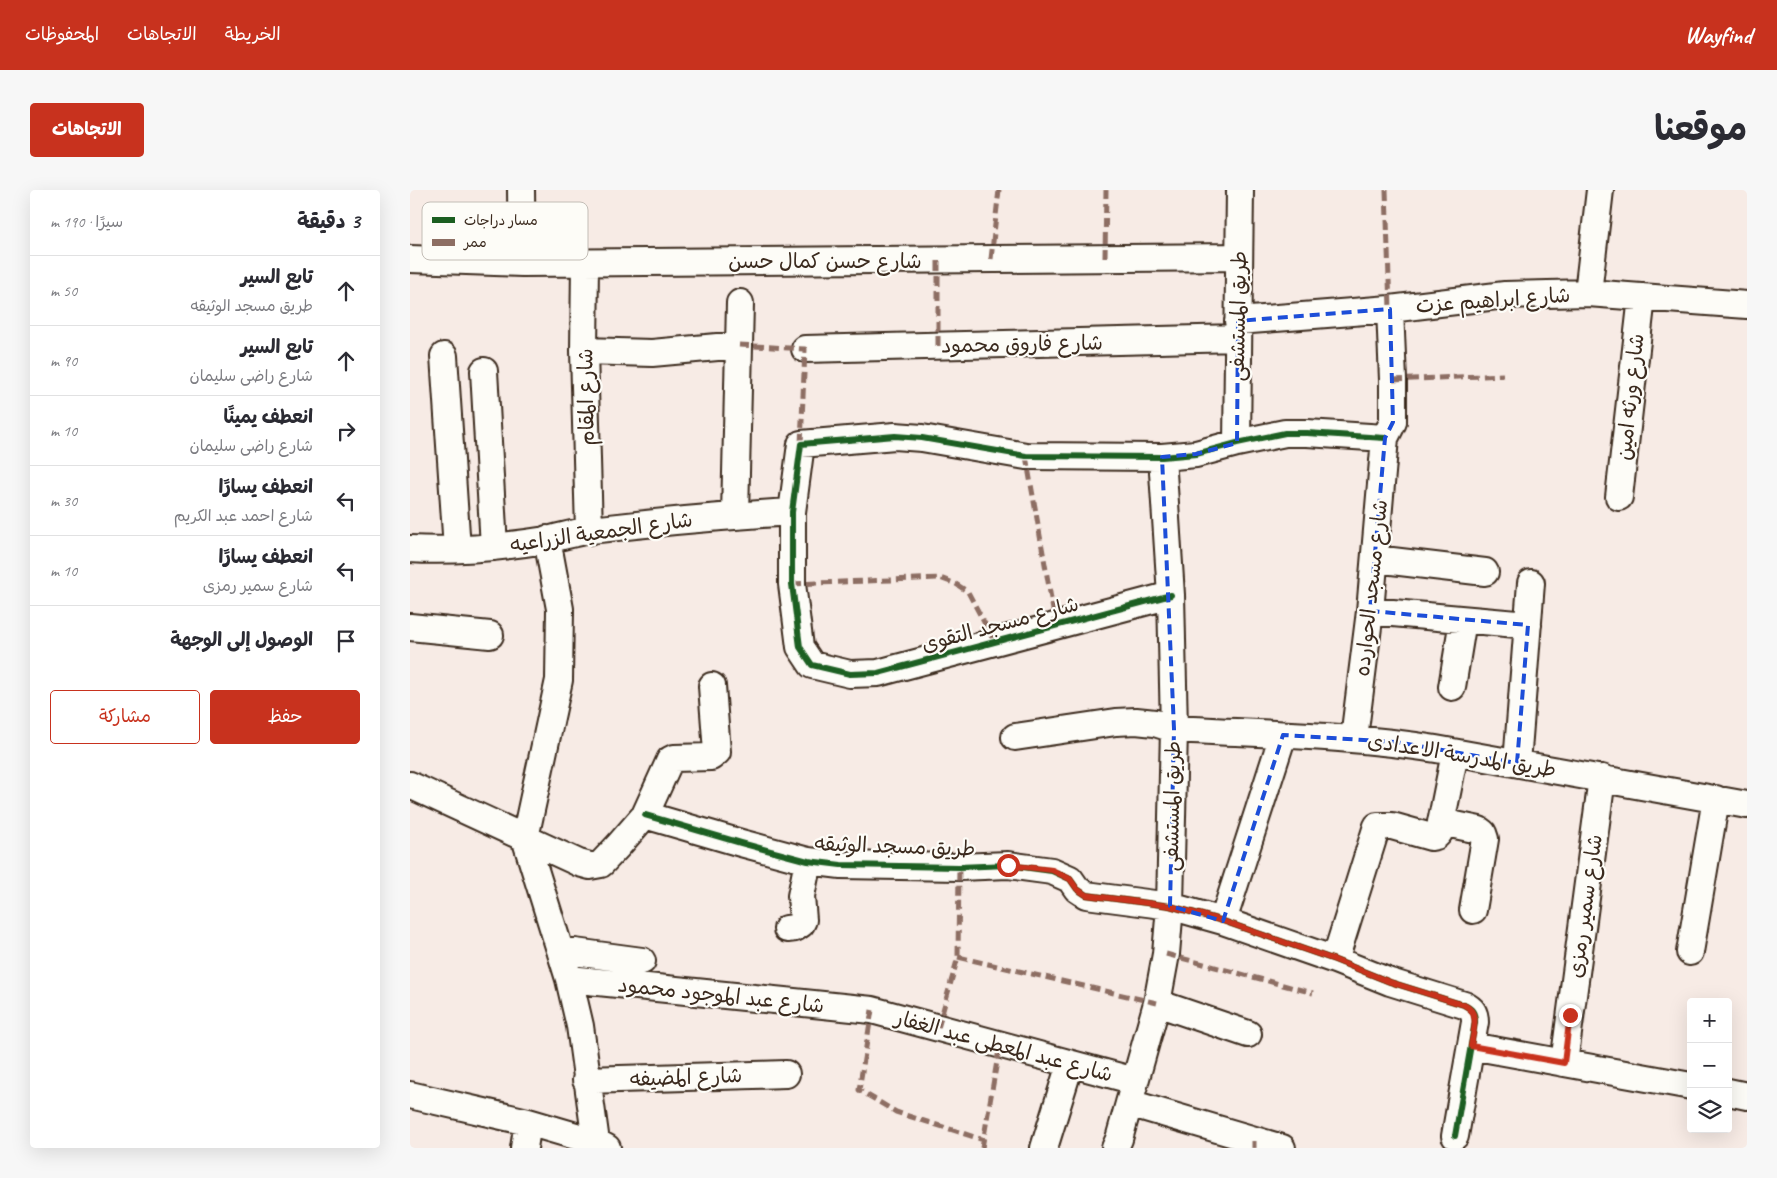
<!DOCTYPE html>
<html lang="ar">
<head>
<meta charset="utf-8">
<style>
	:root { --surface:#fff; --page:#f7f7f7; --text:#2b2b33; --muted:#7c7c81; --line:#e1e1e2; --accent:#c8321e }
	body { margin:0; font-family:Caveat,"Playpen Sans Arabic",sans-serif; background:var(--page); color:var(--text); direction:rtl }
	.controls { position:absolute; right:15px; bottom:15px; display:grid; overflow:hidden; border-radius:5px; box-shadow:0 5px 20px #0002 }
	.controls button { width:45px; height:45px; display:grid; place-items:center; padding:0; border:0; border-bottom:1px solid var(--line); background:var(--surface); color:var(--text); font:25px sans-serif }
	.stop { position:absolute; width:15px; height:15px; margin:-11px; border:4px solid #c8321e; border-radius:50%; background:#fff }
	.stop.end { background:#c8321e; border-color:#fff; box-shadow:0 1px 5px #0008 }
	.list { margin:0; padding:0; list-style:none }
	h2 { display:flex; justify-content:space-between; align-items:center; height:65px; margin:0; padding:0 20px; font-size:21px }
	h2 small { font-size:16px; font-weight:400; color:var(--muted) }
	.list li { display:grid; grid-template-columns:32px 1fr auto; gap:15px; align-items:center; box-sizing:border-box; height:70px; padding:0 20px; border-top:1px solid var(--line) }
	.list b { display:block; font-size:19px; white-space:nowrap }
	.list p { margin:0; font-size:16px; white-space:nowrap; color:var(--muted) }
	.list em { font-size:16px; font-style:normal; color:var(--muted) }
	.actions { display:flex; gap:10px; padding:15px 20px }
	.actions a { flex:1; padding:11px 0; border:1px solid var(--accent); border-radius:5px; text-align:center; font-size:18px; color:var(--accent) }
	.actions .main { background:var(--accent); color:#fff }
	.icon { flex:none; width:28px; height:28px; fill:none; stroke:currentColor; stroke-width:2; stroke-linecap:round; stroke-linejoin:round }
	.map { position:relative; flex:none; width:1337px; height:958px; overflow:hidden; direction:ltr; border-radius:5px }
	header { display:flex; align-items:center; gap:30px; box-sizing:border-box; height:70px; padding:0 25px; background:var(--accent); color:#fff }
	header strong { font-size:24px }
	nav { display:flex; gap:28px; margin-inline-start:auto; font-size:18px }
	.intro { display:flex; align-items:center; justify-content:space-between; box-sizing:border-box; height:120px; padding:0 30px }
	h1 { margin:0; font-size:35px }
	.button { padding:12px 22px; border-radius:5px; background:var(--accent); color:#fff; font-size:18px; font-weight:700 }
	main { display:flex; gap:30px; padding:0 30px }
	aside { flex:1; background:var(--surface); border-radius:5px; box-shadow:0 5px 20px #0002 }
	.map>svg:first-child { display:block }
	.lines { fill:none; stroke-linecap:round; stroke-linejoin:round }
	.street-casing { stroke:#3b2a1e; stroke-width:30 }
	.street { stroke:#fdfcf7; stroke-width:26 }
	.quiet { stroke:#8d6e63; stroke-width:5; stroke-dasharray:10 5; stroke-linecap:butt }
	.cycleway-casing { stroke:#fdfcf7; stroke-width:9 }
	.cycleway { stroke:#1b5e20; stroke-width:6 }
	.route { stroke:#c8321e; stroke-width:6 }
	.marked { fill:none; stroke:#1d4ed8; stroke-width:4; stroke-dasharray:10 6; stroke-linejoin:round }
	.labels { text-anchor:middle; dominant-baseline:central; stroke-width:4.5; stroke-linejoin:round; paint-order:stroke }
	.street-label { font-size:21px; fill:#3b2a1e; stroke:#fdfcf7 }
	.key { fill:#fdfcf7; stroke:#c3bdb6; stroke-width:1 }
	.key-label { font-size:14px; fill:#3b2a1e }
</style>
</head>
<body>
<header>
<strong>Wayfind</strong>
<nav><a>الخريطة</a><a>الاتجاهات</a><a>المحفوظات</a></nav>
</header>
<div class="intro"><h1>موقعنا</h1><a class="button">الاتجاهات</a></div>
<main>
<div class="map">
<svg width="1337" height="958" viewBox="0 0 1337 958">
	<rect width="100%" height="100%" fill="#f7ebe5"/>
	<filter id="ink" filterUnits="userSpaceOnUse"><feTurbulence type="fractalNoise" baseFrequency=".02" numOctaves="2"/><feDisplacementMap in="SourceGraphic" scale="10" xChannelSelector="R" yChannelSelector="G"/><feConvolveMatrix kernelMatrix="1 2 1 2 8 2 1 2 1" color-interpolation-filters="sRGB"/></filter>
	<g filter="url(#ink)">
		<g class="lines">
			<g class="street-casing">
				<path id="street" d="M 111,0 L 112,73
					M 0,69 L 112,73 L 829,67
					M 175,73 L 174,161 L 179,341
					M 1178,103 L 1190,0
					M 828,131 L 980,119 L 1095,105 L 1178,103 L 1337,115
					M 395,159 L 828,148
					M 174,161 L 242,163 L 329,155
					M 34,166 L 47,359
					M 74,181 L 84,357
					M 827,253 L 830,0
					M 1209,307 L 1232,107
					M 325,325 L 330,113
					M 137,349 L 150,419 L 149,490 L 115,648 L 159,789 L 170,836 L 186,952
					M 0,359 C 45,362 92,357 136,350 C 151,347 166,342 181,340 C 248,332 315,326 382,322
					M 965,369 L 1075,382
					M 761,405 L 468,483 L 440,484 L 402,475 L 390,457 L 382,394 L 382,322 L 391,254 L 485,246 L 512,248 L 616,266 L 752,267 L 786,264 L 827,253 L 875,243 L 897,243 L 975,248
					M 960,421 L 1118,435
					M 0,437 L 80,445
					M 1042,497 L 1053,430
					M 605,547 L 706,532 L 726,531 L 745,533 L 764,539 C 851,544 939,545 1026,559 L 1337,615
					M 944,548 L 960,421 L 975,248 L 983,232 L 983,190 L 980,119
					M 1107,573 L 1121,393
					M 0,595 L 169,673 L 180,676 L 191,674 L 208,656 L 235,625 L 260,570 L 264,568 L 301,567 L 307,562 L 302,496
					M 235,625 L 331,653 L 398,671 L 431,675 L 549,677 L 598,675 L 642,681 L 660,689 L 667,699 L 676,705 L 760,716 L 813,731 L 925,770 L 980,792 L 1054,815 C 1062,819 1065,822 1065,832 L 1045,946
					M 1031,632 L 1069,640 L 1073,643 L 1075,649 L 1063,720
					M 813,731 L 873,545
					M 377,739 L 385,738 L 391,734 L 393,730 L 391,706 L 398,671
					M 150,760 L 232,771
					M 1280,762 L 1306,609
					M 925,770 L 967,636 L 982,636 L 1021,647 L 1026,646 L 1029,643 L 1045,563
					M 159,789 L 462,820 L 725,891
					M 747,813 L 838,844
					M 1061,856 L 1281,896
					M 1154,873 L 1192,588
					M 176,890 L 376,884
					M 1318,902 L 1337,906
					M 0,905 L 118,932 L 186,952 L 197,958
					M 719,913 L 872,958
					M 114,958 L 118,932
					M 634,958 L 660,874
					M 705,958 L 709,949 L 747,813 L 756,764 L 760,716 L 764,539 L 761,405 L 752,267"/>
			</g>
			<use href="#street" class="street"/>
			<path class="quiet" d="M 976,0 L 980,119
				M 695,68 L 696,0
				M 581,69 L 589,0
				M 329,155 L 395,159 L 391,254
				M 528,156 L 528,70
				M 983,190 L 1093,185
				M 616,266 L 646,437
				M 382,394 L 530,388 L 546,394 L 558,402 L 585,453
				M 756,764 L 903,803
				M 548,767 L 747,813
				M 462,820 L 449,900 L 486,922 L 574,950
				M 528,838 L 548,767 L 549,677
				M 572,958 L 590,854
				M 844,958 L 844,951"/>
			<g class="cycleway-casing">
				<path id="cycleway" d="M 761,405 L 468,483 L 440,484 L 402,475 L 390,457 L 382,394 L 382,322 L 391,254 L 485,246 L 512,248 L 616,266 L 752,267 L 786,264 L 827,253 L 875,243 L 897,243 L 975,248
					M 235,625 L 331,653 L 398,671 L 431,675 L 549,677 L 598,675 L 642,681 L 660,689 L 667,699 L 676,705 L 760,716 L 813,731 L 925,770 L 980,792 L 1054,815 C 1062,819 1065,822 1065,832 L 1045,946"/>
			</g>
			<use href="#cycleway" class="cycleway"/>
		</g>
	</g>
	<g class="lines" filter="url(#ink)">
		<path class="route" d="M 598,675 L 642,680 L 660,689 L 667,699 L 676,705 L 760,716 L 813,731 L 925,770 L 980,792 L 1054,815 C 1071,823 1063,841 1061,856 L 1154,873 L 1160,825"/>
	</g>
	<path class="marked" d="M 980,119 L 983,232 L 975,248 L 960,421 L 1118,435 L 1107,573 L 986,552 L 873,545 L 813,731 L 760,716 L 764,539 L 752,267 L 786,264 L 827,253 L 828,131 Z"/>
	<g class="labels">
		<g class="street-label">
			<text x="415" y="71">شارع حسن كمال حسن</text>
			<text transform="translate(1083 110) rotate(-4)">شارع ابراهيم عزت</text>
			<text transform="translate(828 126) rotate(-89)">طريق المستشفى</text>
			<text transform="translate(612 154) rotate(-1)">شارع فاروق محمود</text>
			<text transform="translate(176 207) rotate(-91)">شارع المقام</text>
			<text transform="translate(1220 207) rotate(-84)">شارع ورثه امين</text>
			<text transform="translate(191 342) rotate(-8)">شارع الجمعية الزراعيه</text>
			<text transform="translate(961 398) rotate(-84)">شارع مسجد الحوارده</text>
			<text transform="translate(590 434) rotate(-15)">شارع مسجد التقوى</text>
			<text transform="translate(1052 565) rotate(9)">طريق المدرسة الاعدادى</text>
			<text transform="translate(762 616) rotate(-89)">طريق المستشفى</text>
			<text transform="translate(485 656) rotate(2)">طريق مسجد الوثيقه</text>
			<text transform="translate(1175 716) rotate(-82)">شارع سمير رمزى</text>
			<text transform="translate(311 805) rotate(6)">شارع عبد الموجود محمود</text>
			<text transform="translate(594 856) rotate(15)">شارع عبد المعطى عبد الغفار</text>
			<text transform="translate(276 887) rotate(-2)">شارع المضيفه</text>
		</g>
	</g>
	<rect x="12" y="12" width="166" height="58" rx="8" class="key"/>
	<rect x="22" y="27" width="23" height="6" fill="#1b5e20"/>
	<rect x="22" y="49" width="23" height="7" fill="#8d6e63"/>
	<g class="key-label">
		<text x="54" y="35">مسار دراجات</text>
		<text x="54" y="57">ممر</text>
	</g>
</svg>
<div class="controls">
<button>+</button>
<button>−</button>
<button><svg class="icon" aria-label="layers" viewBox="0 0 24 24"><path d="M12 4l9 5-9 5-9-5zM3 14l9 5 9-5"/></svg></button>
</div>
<div class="stop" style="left:598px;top:675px"></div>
<div class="stop end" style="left:1160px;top:825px"></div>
</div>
<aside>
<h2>3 دقيقة<small>سيرًا · 190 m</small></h2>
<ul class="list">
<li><svg class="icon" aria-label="ahead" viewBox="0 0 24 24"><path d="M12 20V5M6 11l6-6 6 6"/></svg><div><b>تابع السير</b><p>طريق مسجد الوثيقه</p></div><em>50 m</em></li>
<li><svg class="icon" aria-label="ahead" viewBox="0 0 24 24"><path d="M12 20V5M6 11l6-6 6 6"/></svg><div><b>تابع السير</b><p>شارع راضى سليمان</p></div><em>90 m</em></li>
<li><svg class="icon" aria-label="right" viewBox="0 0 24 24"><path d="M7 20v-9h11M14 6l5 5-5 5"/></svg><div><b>انعطف يمينًا</b><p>شارع راضى سليمان</p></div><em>10 m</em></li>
<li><svg class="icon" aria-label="left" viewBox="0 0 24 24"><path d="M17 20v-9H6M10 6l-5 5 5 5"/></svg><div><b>انعطف يسارًا</b><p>شارع احمد عبد الكريم</p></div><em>30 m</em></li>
<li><svg class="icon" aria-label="left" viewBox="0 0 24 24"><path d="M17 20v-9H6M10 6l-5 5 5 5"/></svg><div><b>انعطف يسارًا</b><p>شارع سمير رمزى</p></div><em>10 m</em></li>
<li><svg class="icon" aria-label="arrive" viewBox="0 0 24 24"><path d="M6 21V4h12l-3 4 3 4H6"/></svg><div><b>الوصول إلى الوجهة</b></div></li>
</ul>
<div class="actions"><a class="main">حفظ</a><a>مشاركة</a></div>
</aside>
</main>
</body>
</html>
